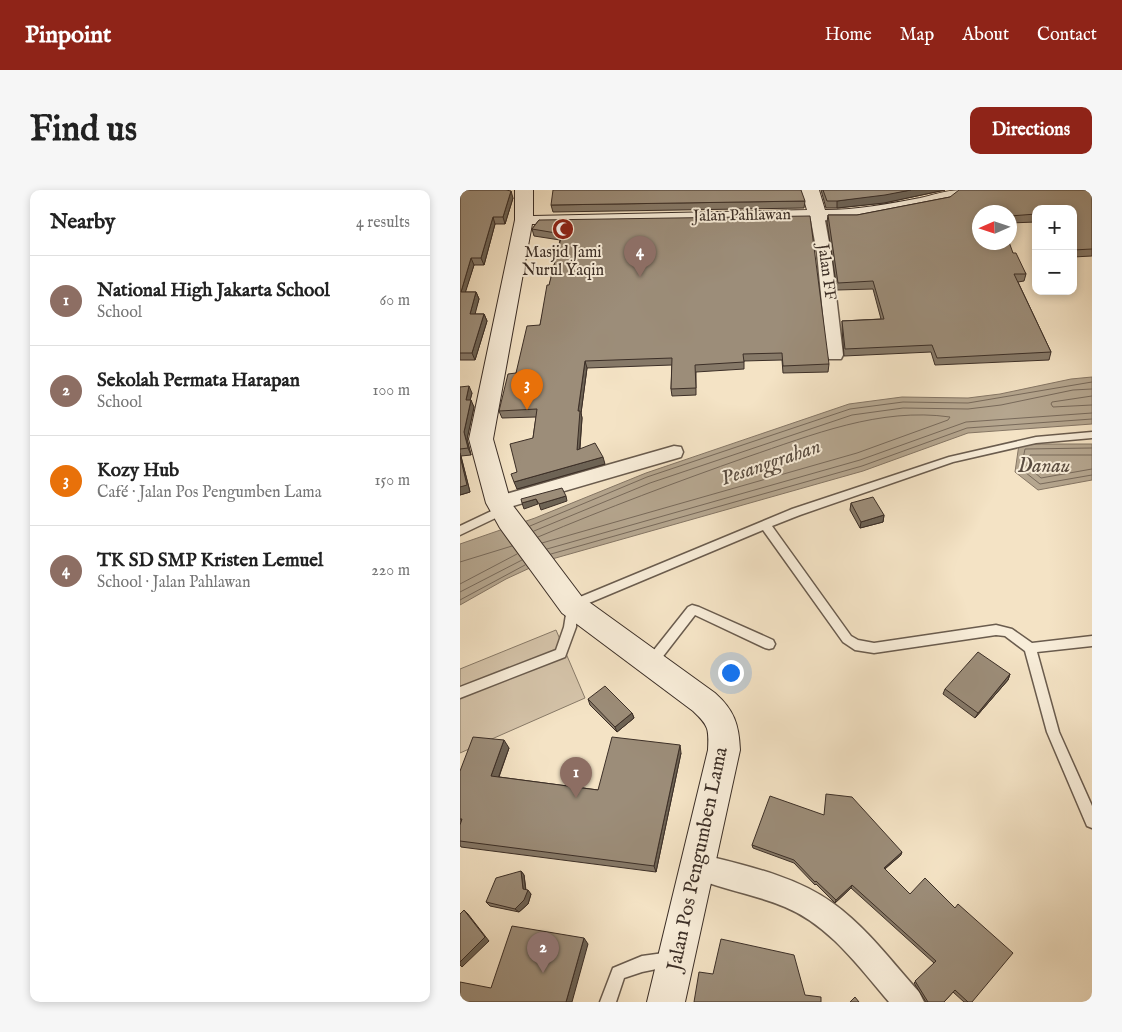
<!DOCTYPE html>
<html lang="en">
<head>
<meta charset="utf-8">
<style>
	:root { --surface:#fff; --page:#f6f6f6; --text:#222; --muted:#767676; --line:#e0e0e0; --accent:#8f2418 }
	body { margin:0; font-family:"IM FELL English",serif; background:var(--page); color:var(--text) }
	.controls { position:absolute; right:15px; top:15px; display:grid; overflow:hidden; border-radius:10px; box-shadow:0 2px 8px #0003 }
	.controls button { width:45px; height:45px; display:grid; place-items:center; padding:0; border:0; border-bottom:1px solid var(--line); background:var(--surface); color:var(--text); font:25px sans-serif }
	.compass { position:absolute; left:512px; top:15px; width:45px; height:45px; border-radius:50%; background:var(--surface); box-shadow:0 2px 8px #0003; rotate:267deg }
	.you { position:absolute; left:270px; top:482px; width:18px; height:18px; margin:-12px; border:4px solid #fff; border-radius:50%; background:#1a73e8; box-shadow:0 0 0 8px #1a73e833 }
	.badge { display:grid; place-items:center; width:32px; height:32px; border-radius:50%; background:var(--accent); color:#fff; font-size:16px; font-weight:700 }
	.pin { position:absolute; translate:-50% -41px; filter:drop-shadow(0 1px 2px #0008) }
	.pin::after { content:''; position:absolute; top:26px; width:18px; height:15px; background:inherit; clip-path:polygon(0 0,100% 0,50% 100%) }
	.list { margin:0; padding:0; list-style:none }
	h2 { display:flex; justify-content:space-between; align-items:center; height:65px; margin:0; padding:0 20px; font-size:21px }
	h2 small { font-size:16px; font-weight:400; color:var(--muted) }
	.list li { display:grid; grid-template-columns:32px 1fr auto; gap:15px; align-items:center; box-sizing:border-box; height:90px; padding:0 20px; border-top:1px solid var(--line) }
	.list b { display:block; font-size:19px; white-space:nowrap }
	.list p { margin:0; font-size:16px; white-space:nowrap; color:var(--muted) }
	.list em { font-size:16px; font-style:normal; color:var(--muted) }
	.map { position:relative; flex:none; width:632px; height:812px; overflow:hidden; border-radius:10px }
	header { display:flex; align-items:center; gap:30px; box-sizing:border-box; height:70px; padding:0 25px; background:var(--accent); color:#fff }
	header strong { font-size:24px }
	nav { display:flex; gap:28px; margin-inline-start:auto; font-size:18px }
	.intro { display:flex; align-items:center; justify-content:space-between; box-sizing:border-box; height:120px; padding:0 30px }
	h1 { margin:0; font-size:35px }
	.button { padding:12px 22px; border-radius:10px; background:var(--accent); color:#fff; font-size:18px; font-weight:700 }
	main { display:flex; gap:30px; padding:0 30px }
	aside { flex:1; background:var(--surface); border-radius:10px; box-shadow:0 2px 8px #0003 }
	.map>svg:first-child { display:block }
	.green { fill:#d5c4aa; stroke:#887a68 }
	.water { fill:#b5a68f; stroke:#857665 }
	.lines { fill:none; stroke-linecap:round; stroke-linejoin:round }
	.shore { stroke:#786a5b; stroke-width:1 }
	.lane-casing { stroke:#6a5c4e; stroke-width:3 }
	.street-casing { stroke:#6a5c4e; stroke-width:3 }
	.secondary-casing { stroke:#3c2f27; stroke-width:2 }
	.lane { fill:#f8edd9; fill-rule:evenodd }
	.street { fill:#f8edd9; fill-rule:evenodd }
	.secondary { fill:#f8edd9; fill-rule:evenodd }
	.wall { fill:#867968; stroke:#3c2f27 }
	.shaded-wall { fill:#6d6355; stroke:#3c2f27 }
	.building { fill:#9c8d79; stroke:#3c2f27 }
	.labels { text-anchor:middle; dominant-baseline:central; stroke-width:4; stroke-linejoin:round; paint-order:stroke }
	.far-street-label { font-size:16px; fill:#3c2f27; stroke:#f8edd9 }
	.far-poi-label { font-size:16px; fill:#3c2f27; stroke:#f8edd9 }
	.street-label { font-size:20px; fill:#3c2f27; stroke:#f8edd9 }
	.water-label { font-size:21px; font-style:italic; fill:#5a4d41; stroke:#f8edd9 }
</style>
</head>
<body>
<header>
<strong>Pinpoint</strong>
<nav><a>Home</a><a>Map</a><a>About</a><a>Contact</a></nav>
</header>
<div class="intro"><h1>Find us</h1><a class="button">Directions</a></div>
<main>
<aside>
<h2>Nearby<small>4 results</small></h2>
<ul class="list">
<li><span class="badge" style="background:#8d6e63">1</span><div><b>National High Jakarta School</b><p>School</p></div><em>60 m</em></li>
<li><span class="badge" style="background:#8d6e63">2</span><div><b>Sekolah Permata Harapan</b><p>School</p></div><em>100 m</em></li>
<li><span class="badge" style="background:#e8710a">3</span><div><b>Kozy Hub</b><p>Café · Jalan Pos Pengumben Lama</p></div><em>150 m</em></li>
<li><span class="badge" style="background:#8d6e63">4</span><div><b>TK SD SMP Kristen Lemuel</b><p>School · Jalan Pahlawan</p></div><em>220 m</em></li>
</ul>
</aside>
<div class="map">
<svg width="632" height="812" viewBox="0 0 632 812">
	<rect width="100%" height="100%" fill="#f4e3c5"/>
	<filter id="stains"><feTurbulence type="fractalNoise" baseFrequency=".004" numOctaves="4"/><feColorMatrix values="0 0 0 0 .2 0 0 0 0 .09 0 0 0 0 .02 0 0 0 .5 -.17"/></filter>
	<radialGradient id="worn" r=".72"><stop offset=".6" stop-color="#630" stop-opacity="0"/><stop offset="1" stop-color="#630" stop-opacity=".3"/></radialGradient>
	<path class="green" d="M 96,440 L 125,508 L 0,563 L 0,479 Z"/>
	<path class="water" d="M 632,187 L 632,234 L 508,243 L 403,281 L 85,371 L 46,389 L 0,415 L 0,354 L 75,328 L 186,283 L 389,214 L 442,207 L 508,208 L 540,204 L 611,189 Z
		M 559,254 L 632,254 L 632,290 L 578,300 L 555,282 Z"/>
	<g class="lines">
		<path class="shore" d="M 632,206 L 592,212 L 591,214 L 593,217 L 632,215
			M 632,258 L 565,259 L 561,279 L 580,294 L 632,285
			M 632,265 L 570,265 L 567,276 L 581,288 L 632,279
			M 70,336 L 187,287 L 390,219 L 443,212 L 508,213 L 632,192
			M 74,341 L 190,293 L 392,225 L 443,218 L 508,219 L 541,215 L 613,200 L 632,199
			M 78,347 C 147,318 216,292 287,267 C 352,245 420,217 490,227 L 488,230 L 397,263 L 82,353
			M 87,359 L 400,270 L 506,232 L 632,223
			M 91,364 L 402,276 L 507,238 L 632,229
			M 0,372 L 52,356
			M 0,394 L 57,364
			M 0,402 L 62,370
			M 0,410 L 65,375"/>
		<g class="lane-casing">
			<path id="lane" d="M 632,242 L 632,248 L 576,253 L 493,272 L 340,325 L 312,336 L 391,446 L 398,450 L 414,453 L 536,435 L 552,439 L 572,453 L 632,446 L 632,456 L 577,462 L 599,542 L 632,616 L 632,638 L 627,636 L 587,542 L 565,461 L 545,446 L 536,445 L 414,463 L 395,460 L 383,452 L 303,340 L 117,418 L 116,437 L 105,467 L 0,508 L 0,497 L 96,460 L 104,437 L 108,412 L 332,319 L 489,267 L 576,247 Z
				M 42,316 L 46,317 L 47,320 L 46,323 L 0,345 L 0,336 Z
				M 232,415 L 239,417 L 313,450 L 315,454 L 313,458 L 309,459 L 305,458 L 235,425 L 194,478 L 190,479 L 186,478 L 184,474 L 186,470 L 228,417 Z
				M 211,762 L 216,765 L 219,770 L 216,775 L 182,782 L 164,788 L 156,812 L 140,812 L 153,778 L 182,766 Z"/>
		</g>
		<g class="street-casing">
			<path id="street" d="M 357,21 L 364,25 L 371,63 L 383,165 L 381,169 L 369,169 L 367,165 L 357,63 L 350,25 Z
				M 214,256 L 221,257 L 223,262 L 221,267 L 39,320 L 32,318 L 29,313 L 32,308 Z
				M 239,664 C 284,675 336,686 374,714 C 407,738 432,772 459,802 L 464,812 L 429,812 C 399,777 369,735 325,717 C 294,704 260,699 230,686 L 226,677 L 230,668 Z"/>
		</g>
		<g class="secondary-casing">
			<path id="secondary" d="M 55,0 L 73,0 L 73,26 L 347,20 L 341,0 L 359,0 L 365,20 C 397,20 428,14 460,8 C 478,4 485,0 505,0 L 488,12 L 396,30 L 72,34 L 33,249 L 51,313 L 122,407 L 255,503 C 274,520 279,534 280,560 L 225,812 L 187,812 L 248,560 C 249,539 249,536 233,521 L 102,423 L 40,338 L 26,313 L 9,249 L 55,30 Z"/>
		</g>
		<use href="#lane" class="lane"/>
		<use href="#street" class="street"/>
		<use href="#secondary" class="secondary"/>
	</g>
	<path class="wall" d="M 0,0 L 53,8 L 45,34 L 35,34 L 24,75 L 14,75 L 5,102 L 16,102 L 19,109 L 14,124 L 24,124 L 27,131 L 15,170 L 0,170 Z
		M 361,0 L 485,0 L 424,13 L 377,18 L 366,18 Z
		M 632,0 L 632,66 L 613,67 L 613,19 L 576,19 L 576,32 L 550,33 L 550,22 L 520,22 L 553,63 L 566,84 L 564,91 L 558,92 L 591,162 L 589,170 L 475,175 L 471,162 L 384,166 L 382,139 L 382,131 L 421,129 L 413,99 L 377,100 L 367,32 L 368,25 L 397,25 L 490,7 Z
		M 345,11 L 344,18 L 93,22 L 91,15 Z
		M 79,30 L 369,174 L 368,182 L 323,183 L 322,170 L 284,171 L 284,179 L 236,182 L 236,205 L 212,206 L 211,199 L 212,175 L 127,178 L 121,223 L 122,228 L 120,259 L 145,274 L 57,299 L 57,282 L 73,248 L 76,227 L 42,228 L 39,221 L 56,183 L 80,135 L 100,50 L 74,46 L 72,39 Z
		M 0,197 L 12,203 L 10,210 L 14,217 L 7,249 L 11,265 L 1,266 L 10,302 L 0,305 Z
		M 391,313 L 424,325 L 423,332 L 400,338 L 390,320 Z
		M 550,484 L 548,490 L 515,528 L 483,504 L 485,499 Z
		M 128,509 L 172,523 L 174,528 L 157,542 L 130,515 Z
		M 49,558 L 39,587 L 138,600 L 221,563 L 196,682 L 1,657 L 0,655 L 0,581 Z
		M 292,655 L 441,665 L 425,679 L 512,812 L 504,812 L 493,802 L 484,812 L 466,812 L 454,793 L 474,773 L 391,698 L 375,713 L 356,694 L 355,695 L 334,673 L 293,658 Z
		M 61,681 L 64,685 L 66,700 L 71,704 L 68,714 L 59,722 L 30,716 L 26,712 Z"/>
	<path class="shaded-wall" d="M 451,0 L 485,0 L 424,13 L 377,18 L 377,11 Z
		M 51,1 L 53,8 L 45,34 L 43,27 Z
		M 33,27 L 35,34 L 24,75 L 21,68 Z
		M 11,68 L 14,75 L 3,110 L 1,102 Z
		M 16,102 L 19,109 L 13,132 L 10,124 Z
		M 24,124 L 27,131 L 15,170 L 12,163 Z
		M 125,171 L 127,178 L 121,223 L 122,228 L 119,267 L 117,260 L 118,221 Z
		M 9,196 L 12,203 L 8,218 L 6,210 Z
		M 11,210 L 14,217 L 7,249 L 11,265 L 8,258 L 4,242 Z
		M 0,263 L 10,302 L 0,305 Z
		M 143,267 L 145,274 L 57,299 L 54,292 Z
		M 106,306 L 107,311 L 81,320 L 79,314 Z
		M 76,309 L 78,314 L 64,319 L 62,313 Z
		M 424,325 L 423,332 L 400,338 L 401,332 Z
		M 550,484 L 548,490 L 515,528 L 518,523 Z
		M 172,523 L 174,528 L 157,542 L 155,537 Z
		M 44,550 L 49,558 L 36,594 L 31,586 Z
		M 220,555 L 221,563 L 196,682 L 194,676 Z
		M 442,662 L 441,665 L 423,680 L 424,678 Z
		M 61,681 L 64,685 L 66,703 L 63,699 Z
		M 392,695 L 391,698 L 375,713 L 376,710 Z
		M 68,700 L 71,704 L 68,714 L 59,722 L 55,719 Z
		M 4,720 L 8,724 L 29,751 L 2,777 L 0,775 L 0,772 Z
		M 124,748 L 128,754 L 112,812 L 106,812 Z"/>
	<path class="building" d="M 0,0 L 46,0 L 51,1 L 43,27 L 33,27 L 21,68 L 11,68 L 1,102 L 16,102 L 10,124 L 24,124 L 12,163 L 0,163 Z
		M 93,0 L 341,0 L 345,11 L 91,15 Z
		M 363,0 L 451,0 L 425,5 L 377,11 L 367,11 Z
		M 499,0 L 632,0 L 632,59 L 613,60 L 613,19 L 576,19 L 576,24 L 550,26 L 550,22 L 520,22 L 520,52 L 549,52 L 553,63 L 556,63 L 566,84 L 554,84 L 591,162 L 477,168 L 472,155 L 385,159 L 382,131 L 424,129 L 413,91 L 378,93 L 368,25 L 397,25 L 490,7 Z
		M 350,26 L 369,174 L 323,176 L 322,163 L 283,164 L 284,172 L 235,175 L 236,198 L 211,199 L 212,168 L 125,171 L 118,221 L 120,221 L 117,260 L 135,253 L 143,267 L 54,292 L 51,284 L 57,282 L 50,254 L 73,248 L 77,219 L 39,221 L 48,184 L 56,183 L 67,136 L 80,135 L 87,95 L 89,95 L 102,44 L 72,39 L 79,30 Z
		M 9,196 L 6,210 L 11,210 L 4,242 L 8,258 L 0,259 L 0,197 Z
		M 0,266 L 7,295 L 0,297 Z
		M 102,298 L 106,306 L 79,314 L 76,309 L 62,313 L 61,309 Z
		M 413,307 L 424,325 L 401,332 L 391,313 Z
		M 518,462 L 550,484 L 518,523 L 485,499 Z
		M 145,496 L 172,523 L 155,537 L 128,509 Z
		M 13,547 L 44,550 L 31,586 L 138,600 L 152,547 L 220,555 L 194,676 L 0,651 L 0,635 L 2,629 L 0,629 L 0,581 Z
		M 366,604 L 392,607 L 442,662 L 424,678 L 450,704 L 465,688 L 495,718 L 498,714 L 553,763 L 512,812 L 508,812 L 495,800 L 484,812 L 468,812 L 455,791 L 476,771 L 392,695 L 376,710 L 356,691 L 355,692 L 334,670 L 292,655 L 310,606 L 364,625 Z
		M 61,681 L 63,699 L 68,700 L 64,710 L 55,719 L 26,712 L 36,688 Z
		M 4,720 L 25,747 L 0,772 L 0,724 Z
		M 52,736 L 124,748 L 106,812 L 0,812 L 0,792 L 31,798 Z
		M 261,749 L 334,765 L 345,805 L 361,807 L 361,812 L 234,812 L 239,782 L 253,784 Z
		M 395,807 L 399,812 L 390,812 Z"/>
	<defs>
		<g id="mosque-disc" transform="scale(1.125)"><circle r="9.5" fill="#8f2418" stroke="#f8edd9"/><path d="M3.5-4.9A6 6 0 1 0 3.5 4.9A5 5 0 1 1 3.5-4.9Z" fill="#fff"/></g>
	</defs>
	<g fill-rule="evenodd">
		<use href="#mosque-disc" x="103" y="39"/>
	</g>
	<g class="labels">
		<g class="far-street-label">
			<text transform="translate(282 26) rotate(-1)">Jalan Pahlawan</text>
			<text transform="translate(366 82) rotate(82)">Jalan FF</text>
		</g>
		<g class="far-poi-label">
			<text x="103" y="63">Masjid Jami<tspan x="103" dy="18">Nurul Yaqin</tspan></text>
		</g>
		<g class="street-label">
			<text transform="translate(238 669) rotate(-78)">Jalan Pos Pengumben Lama</text>
		</g>
		<g class="water-label">
			<text transform="translate(311 273) rotate(-19)">Pesanggrahan</text>
			<text x="584" y="276">Danau</text>
		</g>
	</g>
	<rect width="100%" height="100%" filter="url(#stains)"/>
	<rect width="100%" height="100%" fill="url(#worn)"/>
</svg>
<div class="controls">
<button>+</button>
<button>−</button>
</div>
<svg class="compass" viewBox="-18 -18 36 36"><path d="M0-13l5 13h-10z" fill="#e53935"/><path d="M0 13l5-13h-10z" fill="#767676"/></svg>
<div class="you"></div>
<div class="pin badge" style="left:116px;top:608px;background:#8d6e63">1</div>
<div class="pin badge" style="left:83px;top:783px;background:#8d6e63">2</div>
<div class="pin badge" style="left:67px;top:220px;background:#e8710a">3</div>
<div class="pin badge" style="left:180px;top:87px;background:#8d6e63">4</div>
</div>
</main>
</body>
</html>
